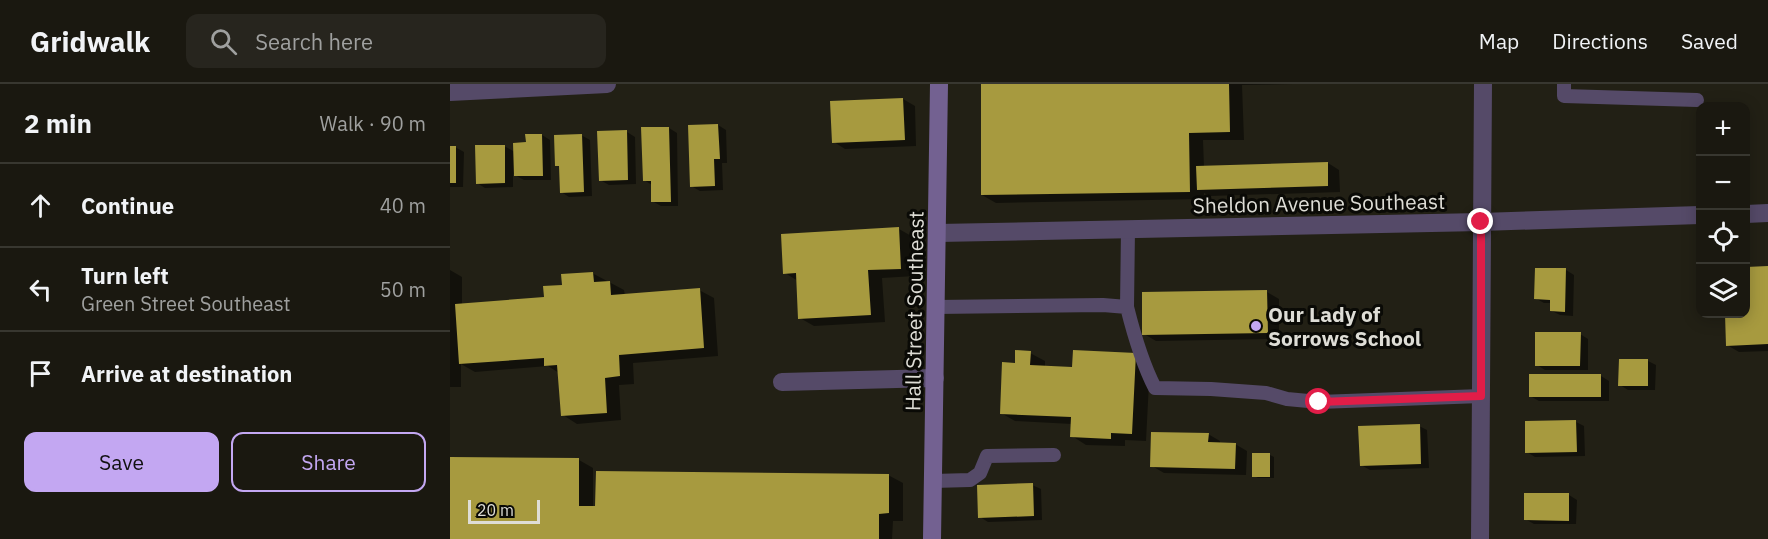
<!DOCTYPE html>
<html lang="en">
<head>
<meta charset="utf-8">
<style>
	:root { --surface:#1a1810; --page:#27251e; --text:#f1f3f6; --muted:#9fa09f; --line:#383730; --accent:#c3a7f2 }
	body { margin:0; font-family:"IBM Plex Sans",sans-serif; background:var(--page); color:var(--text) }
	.controls { position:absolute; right:18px; top:18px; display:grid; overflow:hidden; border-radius:12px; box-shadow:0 3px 15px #0003 }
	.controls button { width:54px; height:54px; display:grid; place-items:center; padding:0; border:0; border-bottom:2px solid var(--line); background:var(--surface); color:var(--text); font:30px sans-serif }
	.scale { position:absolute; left:18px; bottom:15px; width:72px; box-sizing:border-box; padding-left:6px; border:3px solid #deddd6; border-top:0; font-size:16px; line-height:21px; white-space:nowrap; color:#deddd6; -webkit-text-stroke:4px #0a0a06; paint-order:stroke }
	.stop { position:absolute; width:18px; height:18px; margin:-14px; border:4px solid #e11d48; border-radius:50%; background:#fff }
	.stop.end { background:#e11d48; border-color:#fff; box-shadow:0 2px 6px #0008 }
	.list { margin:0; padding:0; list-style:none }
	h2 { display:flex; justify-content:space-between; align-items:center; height:78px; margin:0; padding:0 24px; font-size:26px }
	h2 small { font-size:20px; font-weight:400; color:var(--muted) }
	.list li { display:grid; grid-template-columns:39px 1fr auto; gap:18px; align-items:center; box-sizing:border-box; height:84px; padding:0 24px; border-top:2px solid var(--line) }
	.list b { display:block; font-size:22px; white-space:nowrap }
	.list p { margin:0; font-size:20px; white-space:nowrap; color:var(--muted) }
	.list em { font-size:20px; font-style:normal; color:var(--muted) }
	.actions { display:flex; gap:12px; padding:18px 24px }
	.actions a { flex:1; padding:14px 0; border:2px solid var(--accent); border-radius:12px; text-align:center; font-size:21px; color:var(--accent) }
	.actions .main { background:var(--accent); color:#111 }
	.icon { flex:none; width:33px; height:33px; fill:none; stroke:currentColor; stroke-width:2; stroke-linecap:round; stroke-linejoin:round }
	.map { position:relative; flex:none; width:1318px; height:455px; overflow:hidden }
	header { display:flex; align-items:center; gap:36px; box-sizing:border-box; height:84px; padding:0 30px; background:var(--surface); border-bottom:2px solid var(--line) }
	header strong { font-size:28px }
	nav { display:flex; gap:33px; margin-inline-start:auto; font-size:21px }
	.search { width:420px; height:54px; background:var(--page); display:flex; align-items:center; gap:15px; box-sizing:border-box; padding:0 21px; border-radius:12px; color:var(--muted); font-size:22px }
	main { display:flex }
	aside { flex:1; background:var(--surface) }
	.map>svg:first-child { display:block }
	.shadow { fill:#0007 }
	.building { fill:#a79a3f }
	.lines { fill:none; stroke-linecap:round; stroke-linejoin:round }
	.service { stroke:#554a68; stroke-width:14 }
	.minor { stroke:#554a68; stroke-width:18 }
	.secondary { stroke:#736191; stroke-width:18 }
	.route { stroke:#e11d48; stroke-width:8 }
	.poi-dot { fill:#c3a7f2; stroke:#0a0a06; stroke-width:2 }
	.labels { text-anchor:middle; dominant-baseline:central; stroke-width:6; stroke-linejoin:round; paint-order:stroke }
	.street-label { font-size:21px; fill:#deddd6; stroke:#0a0a06 }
	.poi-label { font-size:21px; font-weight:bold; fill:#deddd6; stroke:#0a0a06; text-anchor:start }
</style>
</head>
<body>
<header>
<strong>Gridwalk</strong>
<div class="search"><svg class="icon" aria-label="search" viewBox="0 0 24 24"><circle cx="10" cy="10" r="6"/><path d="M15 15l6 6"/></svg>Search here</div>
<nav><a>Map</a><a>Directions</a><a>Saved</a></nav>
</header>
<main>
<aside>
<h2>2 min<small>Walk · 90 m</small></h2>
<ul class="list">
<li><svg class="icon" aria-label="ahead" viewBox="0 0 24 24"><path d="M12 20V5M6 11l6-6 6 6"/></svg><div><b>Continue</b></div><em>40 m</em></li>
<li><svg class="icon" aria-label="left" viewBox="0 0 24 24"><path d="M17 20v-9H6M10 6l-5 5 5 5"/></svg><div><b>Turn left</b><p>Green Street Southeast</p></div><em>50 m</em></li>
<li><svg class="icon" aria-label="arrive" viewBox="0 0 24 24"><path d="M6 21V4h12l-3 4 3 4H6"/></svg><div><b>Arrive at destination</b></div></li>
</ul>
<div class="actions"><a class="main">Save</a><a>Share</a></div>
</aside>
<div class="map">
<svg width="1318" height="455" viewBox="0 0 1318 455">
	<rect width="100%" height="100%" fill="#222015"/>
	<path class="shadow" d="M 533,0 L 843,0 L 792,1 L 794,56 L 753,56 L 754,83 L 878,79 L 889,86 L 890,108 L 760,112 L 754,109 L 754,115 L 546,119 L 532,111 Z
		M 453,15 L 465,22 L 466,62 L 395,65 L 384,58 Z
		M 268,41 L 276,46 L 277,79 L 272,79 L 273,106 L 250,107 L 241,102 Z
		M 219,44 L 227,49 L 228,122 L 211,122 L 202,117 L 202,101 L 194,96 Z
		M 177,48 L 185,53 L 186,100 L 159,101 L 150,96 Z
		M 92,51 L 100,56 L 101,96 L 74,96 L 63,90 L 63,103 L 35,104 L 27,99 L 54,62 L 65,68 Z
		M 131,51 L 140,56 L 142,112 L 119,113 L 111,108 L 110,83 L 107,81 Z
		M 0,63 L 5,63 L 14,68 L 13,103 L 0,103 Z
		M 449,145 L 463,153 L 465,192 L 432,194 L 435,238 L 364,242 L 350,234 L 348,197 L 335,189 Z
		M 1318,183 L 1318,267 L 1289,268 L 1277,261 L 1276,230 L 1296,230 L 1296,184 Z
		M 0,186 L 12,193 L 12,221 L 96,215 L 113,202 L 142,189 L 174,206 L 175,212 L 249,206 L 264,214 L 268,272 L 183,279 L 184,300 L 169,301 L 171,336 L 127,340 L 113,331 L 109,289 L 98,282 L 25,288 L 11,280 L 11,303 L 0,303 Z
		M 1116,186 L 1124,191 L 1123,232 L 1110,231 L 1102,227 L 1102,219 L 1094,219 L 1085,214 Z
		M 817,208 L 829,215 L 829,255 L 706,257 L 694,250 Z
		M 1130,250 L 1138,255 L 1138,286 L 1095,286 L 1087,281 Z
		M 580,269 L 595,277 L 595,283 L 623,284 L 685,271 L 700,279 L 696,357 L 675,356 L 675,362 L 636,361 L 622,352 L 622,340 L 565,337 L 551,329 L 567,281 Z
		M 1198,277 L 1206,281 L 1205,306 L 1178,306 L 1170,301 Z
		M 1151,292 L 1159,297 L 1159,317 L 1089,317 L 1080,312 Z
		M 1126,338 L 1134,342 L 1135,372 L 1085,373 L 1077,368 L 1076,339 Z
		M 969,342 L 977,346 L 979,384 L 920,386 L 911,381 Z
		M 758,350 L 770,357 L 770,360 L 785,360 L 797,367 L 796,391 L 714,389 L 702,382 Z
		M 820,371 L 824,373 L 824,394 L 808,394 L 804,392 Z
		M 129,376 L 143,384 L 143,424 L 438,391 L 453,399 L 453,437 L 443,437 L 442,455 L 0,455 Z
		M 582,401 L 591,405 L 592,436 L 538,438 L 530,433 Z
		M 1119,411 L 1127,416 L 1126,440 L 1084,440 L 1075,435 Z"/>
	<path class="building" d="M 531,0 L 779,0 L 780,48 L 739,49 L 740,108 L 531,111 Z
		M 453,14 L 455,56 L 382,59 L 380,17 Z
		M 268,40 L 270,75 L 264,75 L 265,102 L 240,103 L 238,41 Z
		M 191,43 L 219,43 L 221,118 L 201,118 L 201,97 L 193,97 Z
		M 177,46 L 178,96 L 149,97 L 147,47 Z
		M 75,50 L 92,50 L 93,92 L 64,92 L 63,59 L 76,58 Z
		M 132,50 L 134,108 L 110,109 L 109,82 L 105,82 L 104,51 Z
		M 25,61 L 55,61 L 55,99 L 26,100 Z
		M 0,62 L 6,62 L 6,99 L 0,99 Z
		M 878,78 L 878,102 L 747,106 L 746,82 Z
		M 449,143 L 451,185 L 418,186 L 421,231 L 348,235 L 346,189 L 333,190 L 331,150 Z
		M 1318,182 L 1318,260 L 1276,262 L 1275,230 L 1296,230 L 1296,183 Z
		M 1085,184 L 1116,184 L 1115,228 L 1100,227 L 1100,216 L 1084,215 Z
		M 143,188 L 144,198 L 160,197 L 161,211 L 250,204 L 254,264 L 169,271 L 170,292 L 155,294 L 157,329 L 111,332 L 107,281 L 94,282 L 94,274 L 9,280 L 5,220 L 94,213 L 93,202 L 112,201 L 111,190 Z
		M 817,206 L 818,249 L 692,251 L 692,208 Z
		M 1085,248 L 1131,248 L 1130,282 L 1085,282 Z
		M 565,266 L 581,267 L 580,281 L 622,283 L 623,266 L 686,269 L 682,350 L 661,349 L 661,355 L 620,353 L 621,333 L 550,330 L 552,278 L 565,279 Z
		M 1169,275 L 1198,275 L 1198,302 L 1168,302 Z
		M 1079,290 L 1151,290 L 1151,313 L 1079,313 Z
		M 1126,336 L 1127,368 L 1075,369 L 1075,337 Z
		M 970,340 L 971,380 L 910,382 L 908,342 Z
		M 701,348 L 759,349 L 758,358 L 786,359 L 785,385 L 700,383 Z
		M 802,369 L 820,369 L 820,393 L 802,393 Z
		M 0,373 L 129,374 L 129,422 L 145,422 L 146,387 L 439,390 L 439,429 L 429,430 L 429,455 L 0,455 Z
		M 583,399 L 584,432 L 528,434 L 527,401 Z
		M 1074,409 L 1119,409 L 1119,437 L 1074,436 Z"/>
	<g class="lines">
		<path class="service" d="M 1114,0 L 1114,12 L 1247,16
			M 486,223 L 653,221 L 677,223 C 684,251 692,279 705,304 L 761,305 L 816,309 L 837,315 L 869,318 L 1031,312
			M 677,223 L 678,145
			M 483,397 L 520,396 L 530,389 L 537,372 L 604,371"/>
		<path class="minor" d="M 0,8 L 157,0
			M 1296,130 L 1318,129
			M 488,149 L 1031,138 L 1250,131
			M 332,298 L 485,294
			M 1030,455 L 1033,0"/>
		<path class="secondary" d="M 482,455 L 489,0"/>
	</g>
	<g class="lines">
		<path class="route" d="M 869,318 L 1031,312 L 1031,138"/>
	</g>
	<circle class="poi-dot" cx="806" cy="242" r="6"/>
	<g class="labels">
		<g class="street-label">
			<text transform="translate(869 119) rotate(-1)">Sheldon Avenue Southeast</text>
			<text transform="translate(464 227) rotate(-89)">Hall Street Southeast</text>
		</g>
		<g class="poi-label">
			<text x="818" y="230">Our Lady of<tspan x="818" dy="24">Sorrows School</tspan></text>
		</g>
	</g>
</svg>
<div class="controls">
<button>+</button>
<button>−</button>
<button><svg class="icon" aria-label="locate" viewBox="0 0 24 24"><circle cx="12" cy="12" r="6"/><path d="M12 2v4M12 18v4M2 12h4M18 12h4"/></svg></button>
<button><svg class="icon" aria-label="layers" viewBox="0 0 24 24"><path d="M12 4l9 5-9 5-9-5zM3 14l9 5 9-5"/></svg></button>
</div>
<div class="scale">20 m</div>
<div class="stop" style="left:869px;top:318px"></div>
<div class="stop end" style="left:1031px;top:138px"></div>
</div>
</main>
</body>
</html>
